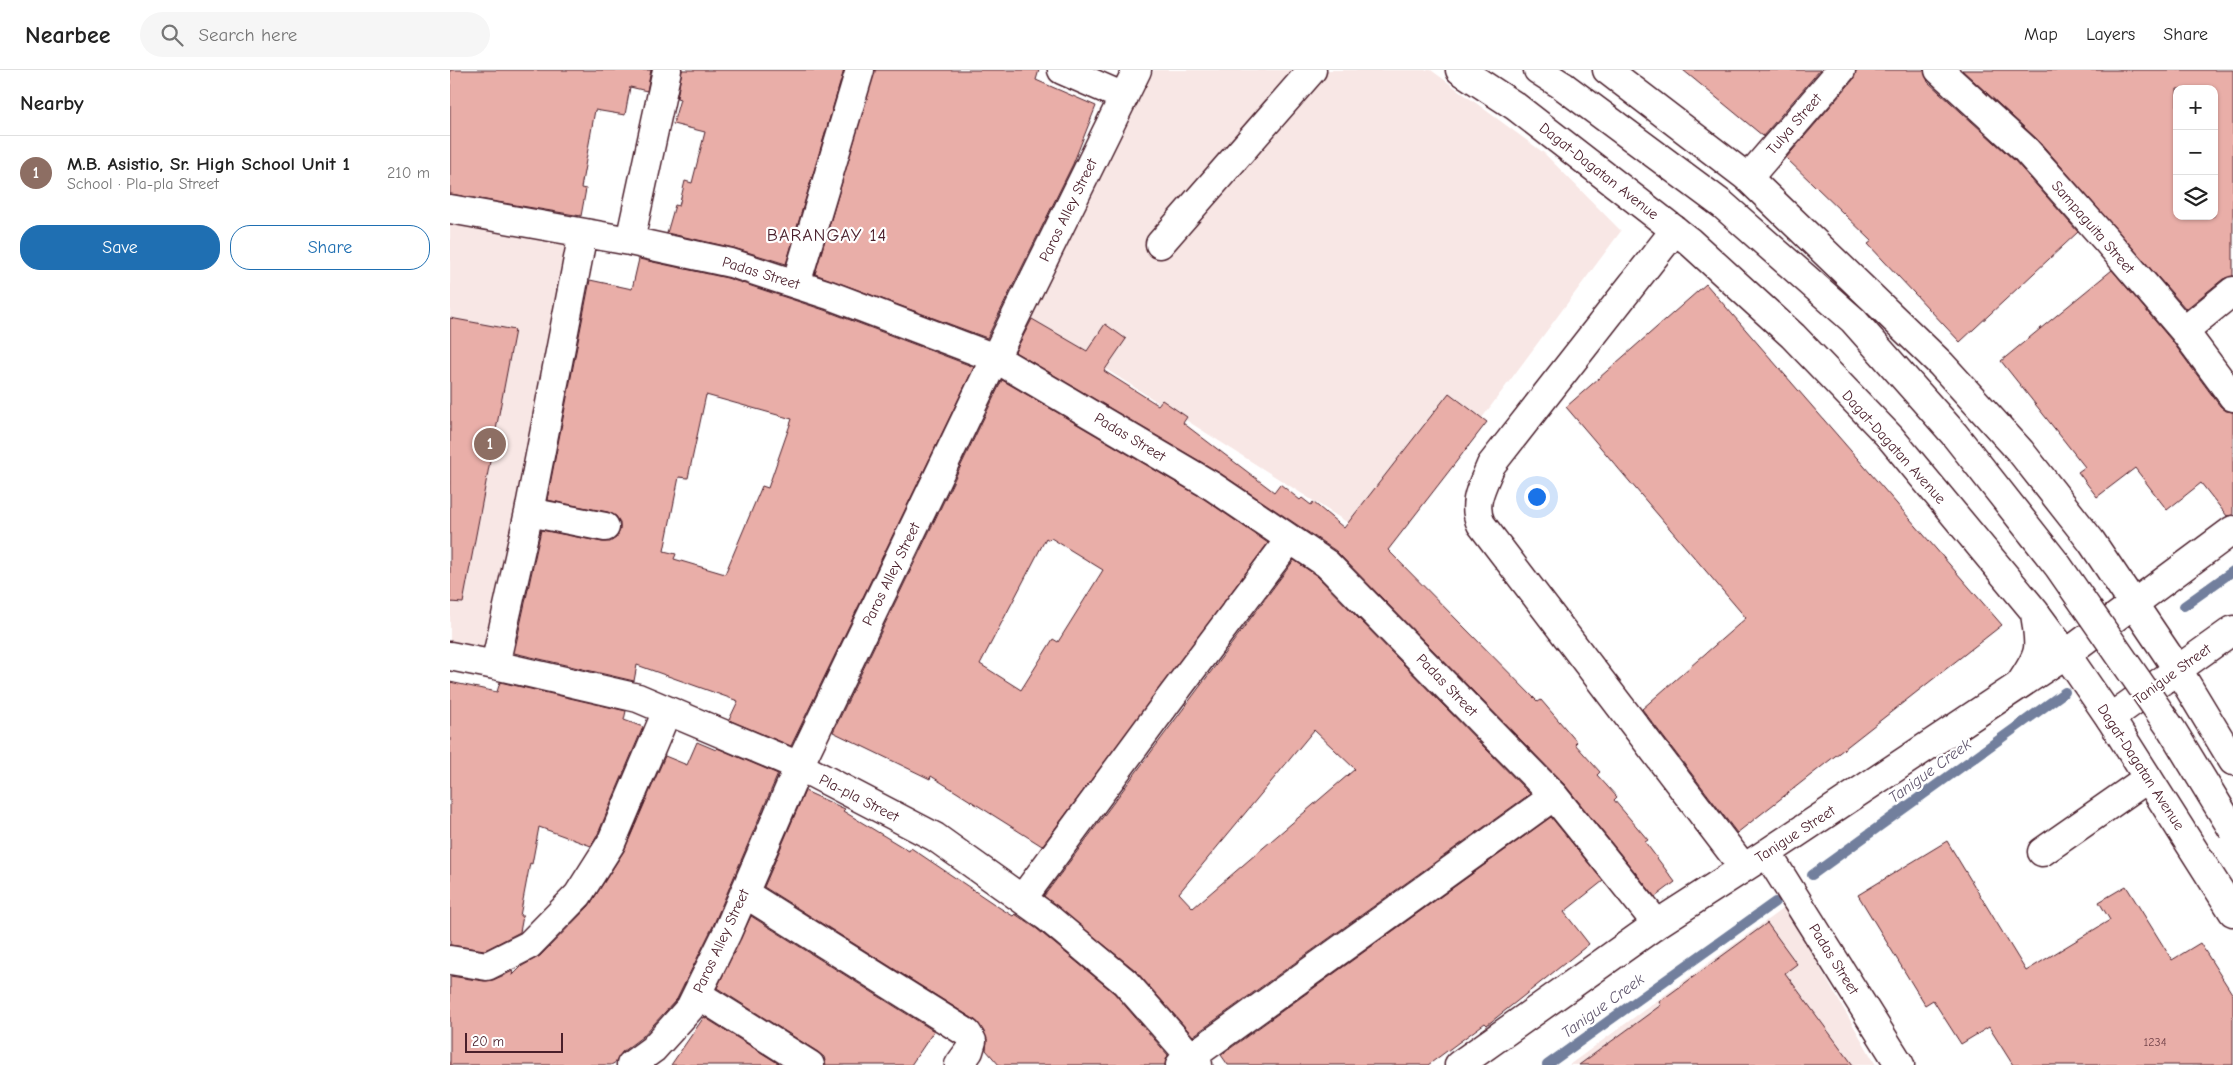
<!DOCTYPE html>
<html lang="en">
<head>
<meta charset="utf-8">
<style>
	:root { --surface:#fff; --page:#f6f6f6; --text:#222; --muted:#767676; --line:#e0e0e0; --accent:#1f6fb2 }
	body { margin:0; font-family:"Comic Neue",sans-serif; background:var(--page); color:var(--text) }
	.controls { position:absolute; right:15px; top:15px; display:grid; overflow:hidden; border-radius:10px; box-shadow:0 1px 4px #0004 }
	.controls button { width:45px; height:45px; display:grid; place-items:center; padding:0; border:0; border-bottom:1px solid var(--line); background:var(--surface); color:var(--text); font:25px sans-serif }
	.scale { position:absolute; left:15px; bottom:12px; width:98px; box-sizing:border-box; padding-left:5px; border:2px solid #4a1f2b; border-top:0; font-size:14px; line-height:18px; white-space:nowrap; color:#4a1f2b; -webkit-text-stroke:4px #fff; paint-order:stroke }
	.you { position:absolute; left:1086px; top:426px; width:18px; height:18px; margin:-12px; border:4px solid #fff; border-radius:50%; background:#1a73e8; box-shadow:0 0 0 8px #1a73e833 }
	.badge { display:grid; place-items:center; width:32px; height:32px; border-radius:50%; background:var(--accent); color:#fff; font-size:16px; font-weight:700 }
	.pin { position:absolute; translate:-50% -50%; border:2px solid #fff; box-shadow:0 1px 5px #0006 }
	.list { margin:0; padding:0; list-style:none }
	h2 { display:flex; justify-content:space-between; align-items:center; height:65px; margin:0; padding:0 20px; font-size:21px }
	h2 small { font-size:16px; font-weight:400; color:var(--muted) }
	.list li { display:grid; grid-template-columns:32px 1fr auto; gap:15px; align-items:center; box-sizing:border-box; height:75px; padding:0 20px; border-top:1px solid var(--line) }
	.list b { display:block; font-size:19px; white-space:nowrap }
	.list p { margin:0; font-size:16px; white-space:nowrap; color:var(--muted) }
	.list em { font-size:16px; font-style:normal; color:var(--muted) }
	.actions { display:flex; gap:10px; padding:15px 20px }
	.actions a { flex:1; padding:11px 0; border:1px solid var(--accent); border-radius:20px; text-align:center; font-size:18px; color:var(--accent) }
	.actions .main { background:var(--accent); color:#fff }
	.icon { flex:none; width:28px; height:28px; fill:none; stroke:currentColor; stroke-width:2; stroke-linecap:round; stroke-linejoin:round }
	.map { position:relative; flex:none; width:1783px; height:995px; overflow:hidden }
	header { display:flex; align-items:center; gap:30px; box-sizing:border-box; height:70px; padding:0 25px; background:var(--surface); border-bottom:1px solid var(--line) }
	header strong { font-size:24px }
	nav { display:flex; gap:28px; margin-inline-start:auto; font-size:18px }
	.search { width:350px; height:45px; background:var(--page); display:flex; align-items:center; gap:12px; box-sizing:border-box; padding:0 18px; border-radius:28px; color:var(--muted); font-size:19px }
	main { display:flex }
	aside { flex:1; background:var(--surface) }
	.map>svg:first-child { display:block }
	.built { fill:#f8e7e5 }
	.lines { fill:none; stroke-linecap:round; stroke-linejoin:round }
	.stream { stroke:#727f9d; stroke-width:10 }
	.building { fill:#e9aea8; stroke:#4a1f2b; fill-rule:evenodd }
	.minor-casing { stroke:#4a1f2b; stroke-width:31 }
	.major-casing { stroke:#4a1f2b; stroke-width:31 }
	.highway-casing { stroke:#4a1f2b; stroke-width:31 }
	.minor { stroke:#fff; stroke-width:28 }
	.major { stroke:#fff; stroke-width:28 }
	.highway { stroke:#fff; stroke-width:28 }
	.highway-bridge-casing { stroke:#4a1f2b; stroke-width:31; stroke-linecap:butt }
	.highway-bridge { stroke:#fff; stroke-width:28 }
	.labels { text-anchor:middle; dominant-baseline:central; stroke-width:4.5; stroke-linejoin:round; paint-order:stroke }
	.number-label { font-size:12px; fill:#72434a }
	.street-label { font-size:15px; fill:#4a1f2b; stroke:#fff }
	.water-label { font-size:16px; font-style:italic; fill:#61576e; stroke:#fff }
	.quarter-label { font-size:18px; letter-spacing:1px; fill:#4a1f2b; stroke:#fff }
</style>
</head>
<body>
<header>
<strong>Nearbee</strong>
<div class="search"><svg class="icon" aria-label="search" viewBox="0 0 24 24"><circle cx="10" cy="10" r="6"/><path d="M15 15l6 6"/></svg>Search here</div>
<nav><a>Map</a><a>Layers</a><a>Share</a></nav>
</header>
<main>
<aside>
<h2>Nearby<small></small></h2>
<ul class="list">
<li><span class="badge" style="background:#8d6e63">1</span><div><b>M.B. Asistio, Sr. High School Unit 1</b><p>School · Pla-pla Street</p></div><em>210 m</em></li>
</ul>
<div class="actions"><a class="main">Save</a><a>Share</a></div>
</aside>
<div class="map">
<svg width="1783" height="995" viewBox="0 0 1783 995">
	<rect width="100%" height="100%" fill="#fff"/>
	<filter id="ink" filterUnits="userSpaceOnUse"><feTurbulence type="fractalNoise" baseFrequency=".02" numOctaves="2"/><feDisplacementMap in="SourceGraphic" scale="10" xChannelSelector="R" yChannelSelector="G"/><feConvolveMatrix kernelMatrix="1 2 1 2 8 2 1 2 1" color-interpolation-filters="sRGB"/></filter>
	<g filter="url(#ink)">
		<path class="built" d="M 704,0 L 981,0 L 1094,83 L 1171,161 L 936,477 L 580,251 Z
			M 0,149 L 119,170 L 40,586 L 0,579 Z
			M 1335,837 L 1426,995 L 1119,995 Z"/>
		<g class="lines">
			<path class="stream" d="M 1734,536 L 1783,501
				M 1362,805 L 1615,622
				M 1097,995 L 1325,832"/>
		</g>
		<path class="building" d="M 0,0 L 201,0 L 197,21 L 180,17 L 175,45 L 145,40 L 131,118 L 136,119 L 131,146 L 0,124 Z
			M 232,0 L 394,0 L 336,194 L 284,178 L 217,163 L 225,135 L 229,136 L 235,111 L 242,113 L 255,62 L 223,54 L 230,29 L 227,28 Z
			M 425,0 L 589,0 L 586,10 L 646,36 L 623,94 L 537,268 L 365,204 Z
			M 1233,0 L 1370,0 L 1313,66 Z
			M 1406,0 L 1474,0 L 1478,12 L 1565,91 L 1628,162 L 1510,272 L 1418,174 L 1422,171 L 1336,88 L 1403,10 Z
			M 1512,0 L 1783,0 L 1783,206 L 1773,209 L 1736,239 L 1588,70 ZM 1727,19 L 1764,19 L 1764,146 L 1727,146 Z
			M 189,189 L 277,208 L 374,240 L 524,297 L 341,676 L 279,650 L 288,631 L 187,595 L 184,611 L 64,583 L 91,460 L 152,472 L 160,472 L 166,468 L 170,460 L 170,452 L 166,446 L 158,442 L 97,430 L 140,210 L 182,219 ZM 256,325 L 342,349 L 318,418 L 312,416 L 275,504 L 224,489 L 226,484 L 214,481 L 229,407 L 238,408 Z
			M 1662,200 L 1722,271 L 1770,336 L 1776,341 L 1783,342 L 1783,445 L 1777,446 L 1751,413 L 1717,440 L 1685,398 L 1647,427 L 1628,402 L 1635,397 L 1551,291 Z
			M 1256,214 L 1552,555 L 1287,763 L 1192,639 L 1296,548 L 1116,337 Z
			M 0,248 L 65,260 L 13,533 L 0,532 Z
			M 582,249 L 637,281 L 655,254 L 676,269 L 654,301 L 708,335 L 712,330 L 737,347 L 733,353 L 824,422 L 830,414 L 850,430 L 852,428 L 861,435 L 863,432 L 894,458 L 999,323 L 1037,352 L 938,480 L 1088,632 L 1091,630 L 1127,672 L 1125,674 L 1150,702 L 1147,705 L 1167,727 L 1164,730 L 1198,770 L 1195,772 L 1225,812 L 1205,827 L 1115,715 L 886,481 L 770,403 L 565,282 Z
			M 552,310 L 754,429 L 818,473 L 592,776 L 481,706 L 480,709 L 383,662 ZM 596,468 L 599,470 L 601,468 L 653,500 L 608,572 L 603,569 L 571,620 L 530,594 Z
			M 844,490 L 867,506 L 1080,724 L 743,966 L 685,900 L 594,826 ZM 864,660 L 905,699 L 743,838 L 729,823 Z
			M 0,612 L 47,622 L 50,612 L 176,641 L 174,650 L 193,657 L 147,766 L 141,776 L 89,757 L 82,794 L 80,793 L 70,846 L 73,846 L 70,862 L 35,880 L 0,875 Z
			M 247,672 L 266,680 L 267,678 L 328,704 L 263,856 L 227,929 L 192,967 L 172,982 L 166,992 L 161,995 L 0,995 L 0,906 L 34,911 L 43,910 L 63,901 L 62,906 L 72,896 L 90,886 L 139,836 L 174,781 L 215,686 L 237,695 Z
			M 355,721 L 395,739 L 393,741 L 459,781 L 461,778 L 550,838 L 563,846 L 565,844 L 587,859 L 664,923 L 718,985 L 715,995 L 549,995 L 536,980 L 537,969 L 525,950 L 314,817 Z
			M 1101,747 L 1153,811 L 1114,842 L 1139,874 L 1037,955 L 1035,953 L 978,995 L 778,995 L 771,985 Z
			M 1497,771 L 1576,901 L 1660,850 L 1649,832 L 1676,816 L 1722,890 L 1750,873 L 1783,925 L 1783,995 L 1563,995 L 1539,957 L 1511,974 L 1483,930 L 1475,935 L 1408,825 Z
			M 301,846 L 484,961 L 461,995 L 376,995 L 374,987 L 368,982 L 267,918 Z
			M 1317,853 L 1347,894 L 1335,903 L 1403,995 L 1129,995 L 1211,935 L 1209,932 Z
			M 254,947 L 331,995 L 221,995 Z"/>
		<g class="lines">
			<g class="minor-casing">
				<path id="minor" d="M 612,0 L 674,27
					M 1489,0 L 1576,80 L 1657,171 L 1734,261 L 1783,327
					M 1298,108 L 1391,0
					M 0,139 L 180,171 L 281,193 L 379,225 L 545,288 L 762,416 L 877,494 L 1104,726 L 1207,854
					M 1225,160 L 1041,395 C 1033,415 1021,433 1031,454 L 1293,797
					M 180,171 L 217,0
					M 710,174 L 862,0
					M 346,214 L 410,0
					M 1734,261 L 1783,221
					M 79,442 L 155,457
					M 0,586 L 45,595 L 188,628 L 349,696 L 485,767 L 597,847 L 675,912 L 748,995
					M 45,595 L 79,442 L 133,163
					M 1660,648 L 1783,560
					M 1592,782 L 1698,708
					M 1317,783 L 1450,995
					M 294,823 L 517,963 L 522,971 L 519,981 L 509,995
					M 572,829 L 718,631 L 840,469
					M 0,890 L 37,896 L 79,875 L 128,825 L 161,773 L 217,641
					M 247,924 L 360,995
					M 181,995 L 203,979 L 240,938 L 277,863 L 349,696 L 545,288 L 687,0
					M 730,995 L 1104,726
					M 1009,995 L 1207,854 L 1317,783 L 1616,584 L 1783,460"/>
			</g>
			<g class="major-casing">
				<path id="major" d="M 1010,0 L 1065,36 L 1239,171 L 1343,266 L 1440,367 L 1585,542 L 1616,584 L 1660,648 L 1783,842
					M 1157,0 L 1298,108 L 1491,294 L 1571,382 L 1641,471 L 1728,600 L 1783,691
					M 1570,614 C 1591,583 1591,580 1585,544"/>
			</g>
			<g class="highway-casing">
				<path id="highway" d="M 1088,0 L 1113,16"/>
			</g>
			<use href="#minor" class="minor"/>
			<use href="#major" class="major"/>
			<use href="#highway" class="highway"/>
			<g class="highway-bridge-casing">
				<path id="highway-bridge" d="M 1113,16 L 1273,135 L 1403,250 L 1504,364 L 1608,496 L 1722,660 L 1783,760"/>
			</g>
			<use href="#highway-bridge" class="highway-bridge"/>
		</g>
	</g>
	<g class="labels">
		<g class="number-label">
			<text x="1705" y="972">1234</text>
		</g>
		<g class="street-label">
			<text transform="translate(1344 54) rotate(-49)">Tulya Street</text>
			<text transform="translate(1149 101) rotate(38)">Dagat-Dagatan Avenue</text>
			<text transform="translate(618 140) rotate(-64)">Paros Alley Street</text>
			<text transform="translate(1643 157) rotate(49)">Sampaguita Street</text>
			<text transform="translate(311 203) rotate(17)">Padas Street</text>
			<text transform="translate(680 367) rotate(31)">Padas Street</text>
			<text transform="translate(1444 377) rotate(48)">Dagat-Dagatan Avenue</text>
			<text transform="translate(441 504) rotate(-64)">Paros Alley Street</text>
			<text transform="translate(1722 604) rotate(-36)">Tanigue Street</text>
			<text transform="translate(997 615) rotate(46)">Padas Street</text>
			<text transform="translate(1691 697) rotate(57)">Dagat-Dagatan Avenue</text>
			<text transform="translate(409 728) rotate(27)">Pla-pla Street</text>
			<text transform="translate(1345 764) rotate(-33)">Tanigue Street</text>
			<text transform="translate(271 871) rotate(-65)">Paros Alley Street</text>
			<text transform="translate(1384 889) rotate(58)">Padas Street</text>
		</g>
		<g class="water-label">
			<text transform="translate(1480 701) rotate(-36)">Tanigue Creek</text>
			<text transform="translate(1153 936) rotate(-36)">Tanigue Creek</text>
		</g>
		<g class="quarter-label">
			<text x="377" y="165">BARANGAY 14</text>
		</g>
	</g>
</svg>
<div class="controls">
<button>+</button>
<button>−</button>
<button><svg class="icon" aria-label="layers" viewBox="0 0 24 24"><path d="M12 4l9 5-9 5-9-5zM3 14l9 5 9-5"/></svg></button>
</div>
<div class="scale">20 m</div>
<div class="you"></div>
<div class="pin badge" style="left:40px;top:374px;background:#8d6e63">1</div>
</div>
</main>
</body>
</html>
